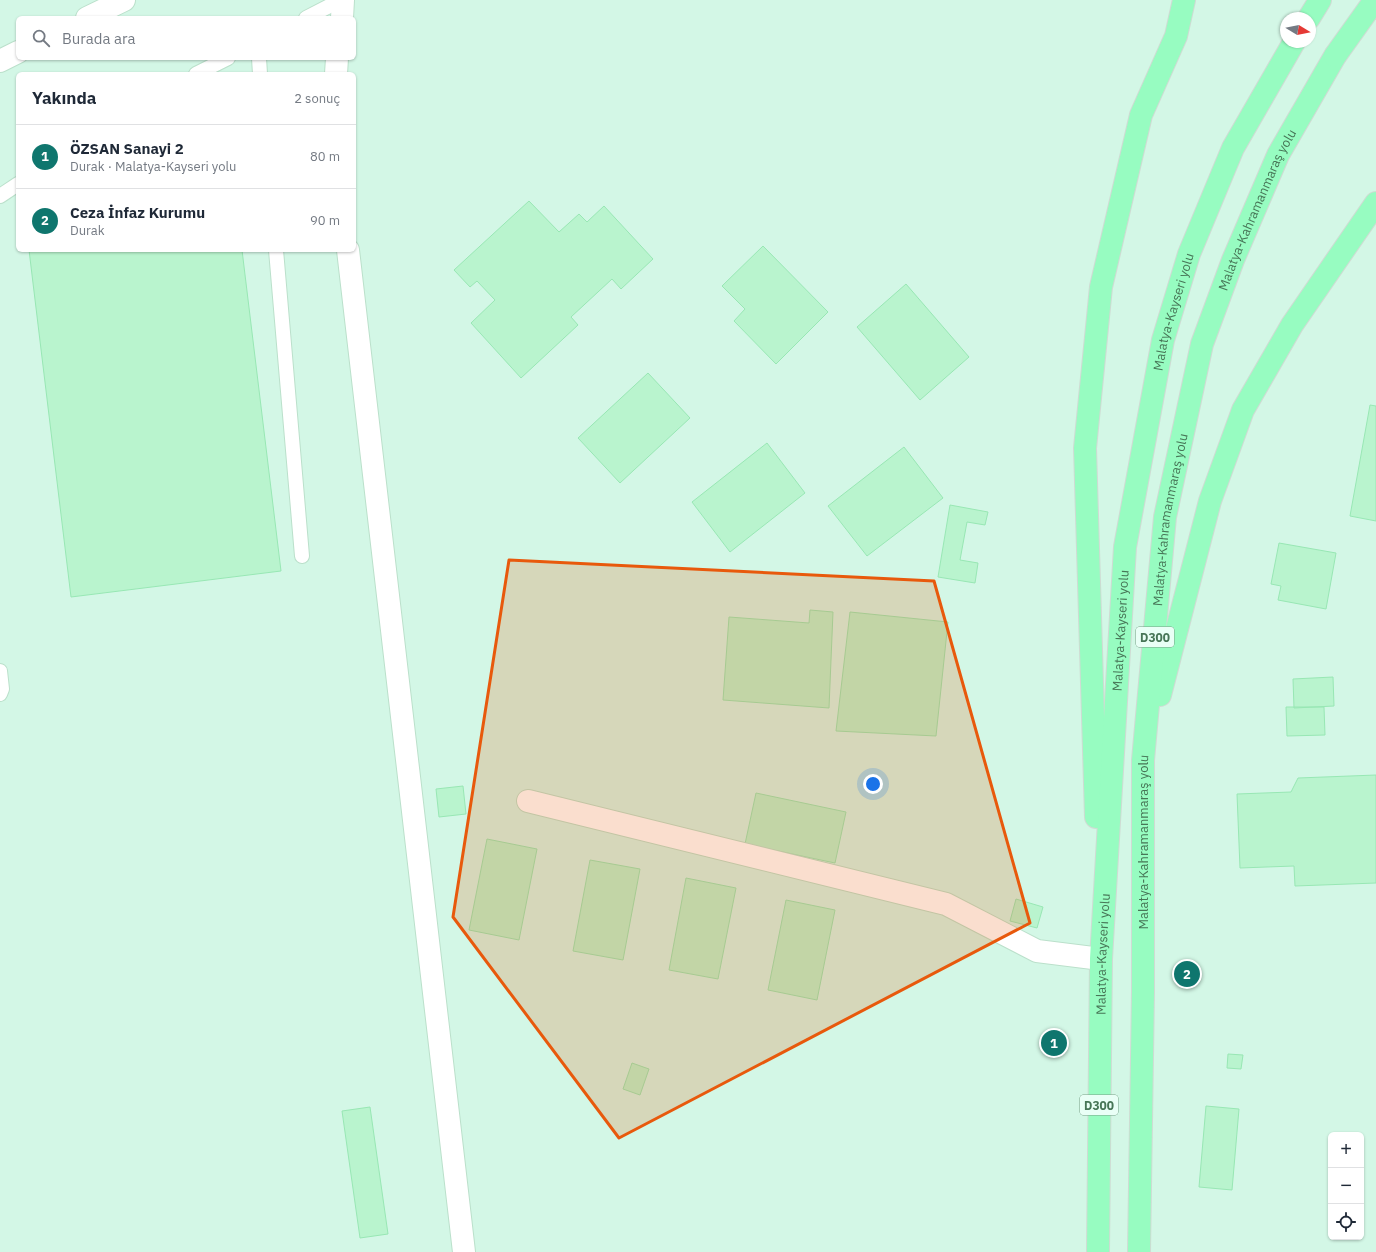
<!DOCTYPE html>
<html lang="tr">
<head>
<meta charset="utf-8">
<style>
	:root { --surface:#fff; --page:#f2f2f3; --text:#1f2937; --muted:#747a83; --line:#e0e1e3; --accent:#0f766e }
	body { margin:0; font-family:"IBM Plex Sans",sans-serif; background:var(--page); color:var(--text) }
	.controls { position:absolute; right:12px; bottom:12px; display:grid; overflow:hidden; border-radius:6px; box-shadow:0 1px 3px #0004 }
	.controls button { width:36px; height:36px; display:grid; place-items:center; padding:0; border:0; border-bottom:1px solid var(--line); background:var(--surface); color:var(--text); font:20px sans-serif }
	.compass { position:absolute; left:1280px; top:12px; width:36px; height:36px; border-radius:50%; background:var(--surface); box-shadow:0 1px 3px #0004; rotate:100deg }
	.you { position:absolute; left:873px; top:784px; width:14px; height:14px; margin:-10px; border:3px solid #fff; border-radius:50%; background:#1a73e8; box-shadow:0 0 0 6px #1a73e833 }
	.badge { display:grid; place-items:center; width:26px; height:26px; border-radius:50%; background:var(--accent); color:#fff; font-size:13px; font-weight:700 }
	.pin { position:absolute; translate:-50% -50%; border:2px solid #fff; box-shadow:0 1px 4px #0006 }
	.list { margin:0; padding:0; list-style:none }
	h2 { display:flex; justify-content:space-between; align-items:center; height:52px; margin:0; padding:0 16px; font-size:17px }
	h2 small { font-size:13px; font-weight:400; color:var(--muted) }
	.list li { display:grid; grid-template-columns:26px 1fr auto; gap:12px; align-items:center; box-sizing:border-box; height:64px; padding:0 16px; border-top:1px solid var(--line) }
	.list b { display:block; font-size:15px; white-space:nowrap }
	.list p { margin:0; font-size:13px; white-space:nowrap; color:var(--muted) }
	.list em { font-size:13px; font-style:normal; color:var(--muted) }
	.icon { flex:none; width:22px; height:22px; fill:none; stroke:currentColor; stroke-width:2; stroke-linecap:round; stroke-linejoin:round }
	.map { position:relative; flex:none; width:1376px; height:1252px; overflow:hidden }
	.search { position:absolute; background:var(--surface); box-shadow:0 1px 3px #0004; left:16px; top:16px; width:340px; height:44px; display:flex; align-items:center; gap:10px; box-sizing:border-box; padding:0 14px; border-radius:6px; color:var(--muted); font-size:15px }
	.panel { position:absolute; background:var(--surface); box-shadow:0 1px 3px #0004; left:16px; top:72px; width:340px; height:180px; border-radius:6px }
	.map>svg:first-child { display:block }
	.residential { fill:#d3f7e6; fill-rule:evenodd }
	.building { fill:#b9f4ce; stroke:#98e7b4 }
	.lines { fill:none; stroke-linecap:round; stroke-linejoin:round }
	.service-casing { stroke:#bbe0cb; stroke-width:16 }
	.minor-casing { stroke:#bbe0cb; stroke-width:24 }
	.trunk-casing { stroke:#cfdbd3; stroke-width:24 }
	.service { stroke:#fff; stroke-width:14 }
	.minor { stroke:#fff; stroke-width:22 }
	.trunk { stroke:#97fcc1; stroke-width:22 }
	.trunk-bridge-casing { stroke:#cfdbd3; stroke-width:24; stroke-linecap:butt }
	.trunk-bridge { stroke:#97fcc1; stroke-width:22 }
	.marked { fill:#e8590c; fill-opacity:0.2; stroke:#e8590c; stroke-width:3; stroke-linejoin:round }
	.labels { text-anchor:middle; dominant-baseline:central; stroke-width:3.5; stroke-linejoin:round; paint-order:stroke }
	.shield { fill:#e9fff6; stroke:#789f87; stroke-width:1 }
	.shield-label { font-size:12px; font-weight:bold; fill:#477657 }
	.street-label { font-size:13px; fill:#477657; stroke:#e9fff6 }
</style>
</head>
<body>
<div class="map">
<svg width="1376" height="1252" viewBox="0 0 1376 1252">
	<rect width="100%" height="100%" fill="#e2fdf2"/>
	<path class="residential" d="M 0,0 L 1376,0 L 1376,1252 L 0,1252 ZM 18,18 L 354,18 L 354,58 L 18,58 ZM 1286,18 L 1310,18 L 1310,42 L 1286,42 ZM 18,74 L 354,74 L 354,250 L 18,250 ZM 1331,1135 L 1361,1135 L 1361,1237 L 1331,1237 Z"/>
	<path class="building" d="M 529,201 L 559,232 L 579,214 L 587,222 L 604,206 L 653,259 L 621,289 L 612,279 L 571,317 L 578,325 L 521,378 L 471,323 L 495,300 L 477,281 L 470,287 L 454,270 Z
		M 763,246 L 828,312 L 776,364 L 734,321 L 745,309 L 722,286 Z
		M 29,250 L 242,250 L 281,571 L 71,597 Z
		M 906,284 L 969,357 L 920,400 L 857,327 Z
		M 648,373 L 690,418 L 620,483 L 578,438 Z
		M 1370,405 L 1376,406 L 1376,521 L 1350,516 Z
		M 767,443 L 805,493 L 730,552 L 692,502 Z
		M 904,447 L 943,498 L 867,556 L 828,506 Z
		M 950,505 L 988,512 L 985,525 L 967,522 L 960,560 L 978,563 L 975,583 L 938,577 Z
		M 1279,543 L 1336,553 L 1326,609 L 1278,600 L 1281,586 L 1271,584 Z
		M 810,610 L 833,612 L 829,708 L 723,700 L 729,617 L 809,623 Z
		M 850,612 L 948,622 L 936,736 L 836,731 Z
		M 1333,677 L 1334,706 L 1294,708 L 1293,679 Z
		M 1286,707 L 1324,707 L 1325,735 L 1287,736 Z
		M 1376,775 L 1376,883 L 1295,886 L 1294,866 L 1240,868 L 1237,794 L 1291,792 L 1298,778 Z
		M 463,786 L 466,814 L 439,817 L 436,789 Z
		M 756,793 L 846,812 L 835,863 L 745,844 Z
		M 487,839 L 537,849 L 519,940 L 469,930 Z
		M 590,860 L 640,869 L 623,960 L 573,951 Z
		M 686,878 L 736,888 L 718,979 L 669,970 Z
		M 1016,899 L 1043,907 L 1037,928 L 1010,921 Z
		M 786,900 L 835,910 L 817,1000 L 768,990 Z
		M 1228,1054 L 1243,1055 L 1241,1069 L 1227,1068 Z
		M 632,1063 L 649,1069 L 640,1095 L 623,1089 Z
		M 1206,1106 L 1239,1109 L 1232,1190 L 1199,1187 Z
		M 370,1107 L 388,1234 L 360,1238 L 342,1111 Z"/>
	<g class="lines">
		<g class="service-casing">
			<path id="service" d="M 306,18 L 341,0
				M 259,58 L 260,74
				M 196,74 L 228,58
				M 0,196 L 18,184
				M 276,250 L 302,556
				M 0,671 L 2,689 L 0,694"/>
		</g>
		<g class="minor-casing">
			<path id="minor" d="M 87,18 L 124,0
				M 342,18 L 343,0
				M 0,61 L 18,52
				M 336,74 L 337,58
				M 348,250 L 464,1252
				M 528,801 L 946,904 L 1037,951 L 1101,959"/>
		</g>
		<g class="trunk-casing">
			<g id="trunk">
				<path d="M 1309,18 L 1320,0"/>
				<path d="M 1160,695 L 1210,501 L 1243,410 L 1292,325 L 1376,203"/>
				<path d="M 1096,817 L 1085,448 L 1101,287 L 1141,115 L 1176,36 L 1184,0"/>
				<path id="s1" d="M 1098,1252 L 1101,959 L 1125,547 L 1163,340 L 1189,254 L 1233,148 L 1294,42"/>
				<path id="s2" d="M 1139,1252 L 1143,992 L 1143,760 L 1165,517 L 1202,344 L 1233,260 L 1278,155 L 1335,56"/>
			</g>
		</g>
		<use href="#service" class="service"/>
		<use href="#minor" class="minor"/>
		<use href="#trunk" class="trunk"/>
		<g class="trunk-bridge-casing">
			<path id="trunk-bridge" d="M 1335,56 L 1375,0"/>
		</g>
		<use href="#trunk-bridge" class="trunk-bridge"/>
	</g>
	<path class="marked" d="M 509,560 L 934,581 L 1030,923 L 619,1138 L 453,917 Z"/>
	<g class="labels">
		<g class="shield">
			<rect x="1136" y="627" width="38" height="20" rx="3"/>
			<rect x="1080" y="1095" width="38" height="20" rx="3"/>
		</g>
		<g class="shield-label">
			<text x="1155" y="637">D300</text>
			<text x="1099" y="1105">D300</text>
		</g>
		<g class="street-label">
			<text stroke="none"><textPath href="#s2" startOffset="1058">Malatya-Kahramanmaraş yolu</textPath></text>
			<text stroke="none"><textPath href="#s1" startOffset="946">Malatya-Kayseri yolu</textPath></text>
			<text stroke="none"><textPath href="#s2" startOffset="734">Malatya-Kahramanmaraş yolu</textPath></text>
			<text stroke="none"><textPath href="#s1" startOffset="622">Malatya-Kayseri yolu</textPath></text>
			<text stroke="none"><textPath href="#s2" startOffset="410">Malatya-Kahramanmaraş yolu</textPath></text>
			<text stroke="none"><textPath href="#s1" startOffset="298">Malatya-Kayseri yolu</textPath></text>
		</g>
	</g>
</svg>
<div class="controls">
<button>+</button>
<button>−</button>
<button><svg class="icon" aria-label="locate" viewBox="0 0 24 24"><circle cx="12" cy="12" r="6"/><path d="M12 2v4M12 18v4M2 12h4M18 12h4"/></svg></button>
</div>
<svg class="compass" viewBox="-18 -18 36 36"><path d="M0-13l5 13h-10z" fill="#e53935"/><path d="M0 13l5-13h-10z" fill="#747a83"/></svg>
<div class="you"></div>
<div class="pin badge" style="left:1054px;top:1043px">1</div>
<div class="pin badge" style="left:1187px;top:974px">2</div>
<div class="search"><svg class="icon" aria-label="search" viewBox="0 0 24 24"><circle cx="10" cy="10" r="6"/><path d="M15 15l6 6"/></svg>Burada ara</div>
<section class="panel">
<h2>Yakında<small>2 sonuç</small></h2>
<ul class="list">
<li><span class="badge">1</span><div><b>ÖZSAN Sanayi 2</b><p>Durak · Malatya-Kayseri yolu</p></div><em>80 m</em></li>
<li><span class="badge">2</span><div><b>Ceza İnfaz Kurumu</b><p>Durak</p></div><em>90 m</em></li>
</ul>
</section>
</div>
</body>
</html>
